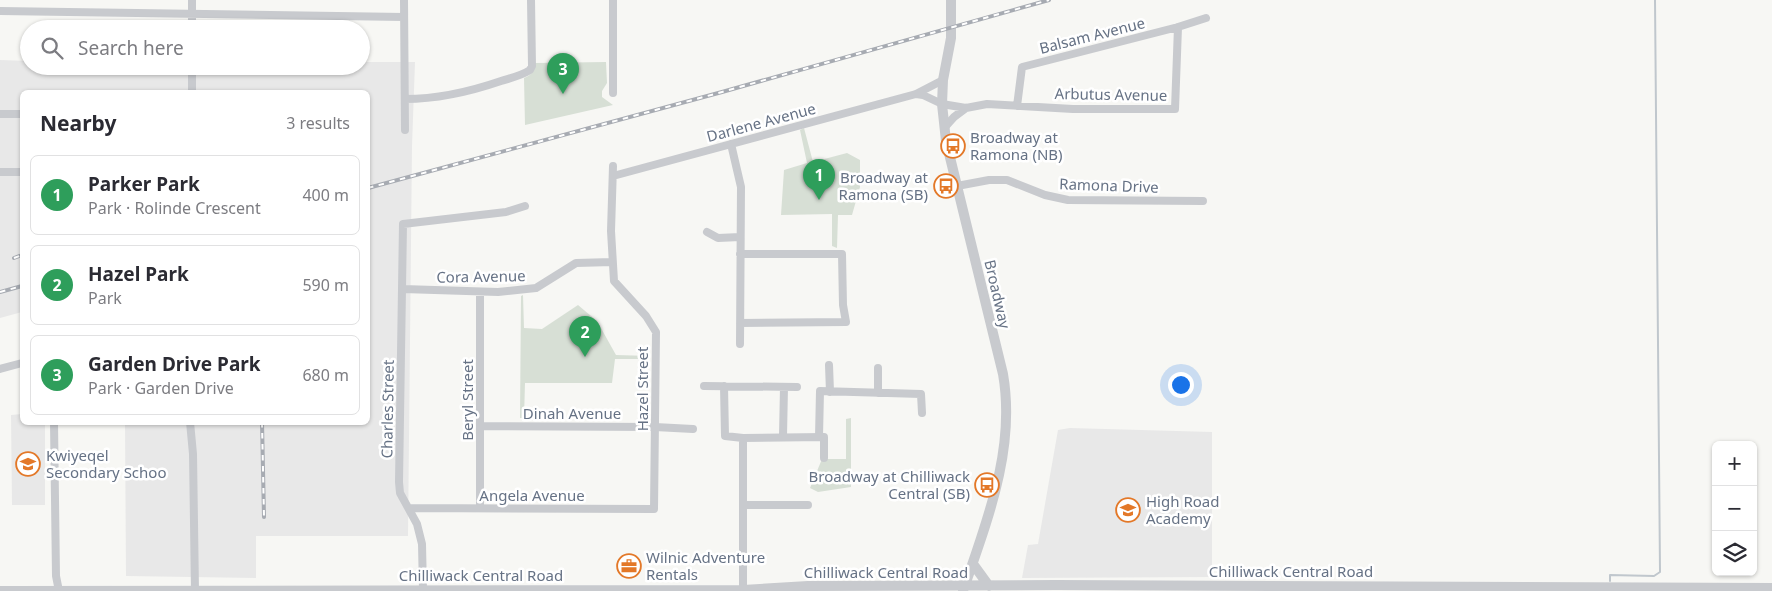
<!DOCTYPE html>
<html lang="en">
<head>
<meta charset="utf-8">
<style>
	:root { --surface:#fff; --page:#f2f2f3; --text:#2b2b33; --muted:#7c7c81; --line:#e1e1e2; --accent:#db2777 }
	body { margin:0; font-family:"Noto Sans",sans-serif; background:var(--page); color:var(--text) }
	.controls { position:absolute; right:15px; bottom:15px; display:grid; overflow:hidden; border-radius:8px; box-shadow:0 1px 4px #0004 }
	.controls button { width:45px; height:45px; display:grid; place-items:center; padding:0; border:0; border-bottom:1px solid var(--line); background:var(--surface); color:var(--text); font:25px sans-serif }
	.you { position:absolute; left:1180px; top:384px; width:18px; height:18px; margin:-12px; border:4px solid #fff; border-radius:50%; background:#1a73e8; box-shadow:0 0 0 8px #1a73e833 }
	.badge { display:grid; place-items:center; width:32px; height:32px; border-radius:50%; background:var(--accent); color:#fff; font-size:16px; font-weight:700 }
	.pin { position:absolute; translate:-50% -41px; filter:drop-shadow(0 1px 2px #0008) }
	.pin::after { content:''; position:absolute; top:26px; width:18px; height:15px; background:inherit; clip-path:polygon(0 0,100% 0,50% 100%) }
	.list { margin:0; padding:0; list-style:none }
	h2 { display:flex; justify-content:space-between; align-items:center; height:65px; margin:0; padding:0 20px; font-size:21px }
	h2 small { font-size:16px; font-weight:400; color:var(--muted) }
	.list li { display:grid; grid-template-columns:32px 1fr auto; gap:15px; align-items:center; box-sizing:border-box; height:80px; margin:0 10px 10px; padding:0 10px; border:1px solid var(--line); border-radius:8px }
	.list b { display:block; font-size:19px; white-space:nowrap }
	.list p { margin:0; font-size:16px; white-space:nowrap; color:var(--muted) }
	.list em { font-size:16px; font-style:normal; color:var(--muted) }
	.icon { flex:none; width:28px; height:28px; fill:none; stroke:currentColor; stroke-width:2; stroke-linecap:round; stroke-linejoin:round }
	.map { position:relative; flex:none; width:1772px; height:591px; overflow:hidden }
	.search { position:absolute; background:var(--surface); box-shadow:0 1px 4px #0004; left:20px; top:20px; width:350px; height:55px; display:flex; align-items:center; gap:12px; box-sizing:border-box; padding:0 18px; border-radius:28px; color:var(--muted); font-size:19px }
	.panel { position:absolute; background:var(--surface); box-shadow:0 1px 4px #0004; left:20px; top:90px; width:350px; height:335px; border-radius:8px }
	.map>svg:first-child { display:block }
	.built { fill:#e8e8e8 }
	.green { fill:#d7dfd5 }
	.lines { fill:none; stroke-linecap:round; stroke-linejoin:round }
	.stream { stroke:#c0c7cd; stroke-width:2 }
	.minor { stroke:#c8cace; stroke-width:8 }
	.tertiary { stroke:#c8cace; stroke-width:10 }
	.rail-casing { stroke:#a7abb2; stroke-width:4 }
	.rail { stroke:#fff; stroke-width:2; stroke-dasharray:5.5; stroke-linecap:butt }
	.labels { text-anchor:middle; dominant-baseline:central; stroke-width:5; stroke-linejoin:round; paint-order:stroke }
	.street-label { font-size:15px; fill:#667285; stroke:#fff }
	.poi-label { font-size:15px; fill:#667285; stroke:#fff; text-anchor:start }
</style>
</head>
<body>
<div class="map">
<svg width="1772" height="591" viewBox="0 0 1772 591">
	<rect width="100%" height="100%" fill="#f7f7f4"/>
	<path class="built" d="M 0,60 L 29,61 L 29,66 L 361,66 L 361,62 L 415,62 L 412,146 L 408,536 L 256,536 L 256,578 L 126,576 L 125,423 L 368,422 L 368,92 L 22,92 L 22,312 L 0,318 Z
		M 22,414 L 22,422 L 45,423 L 45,505 L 12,505 L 11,415 Z
		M 1070,428 L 1212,432 L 1212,577 L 1022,578 L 1028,545 L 1038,544 L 1058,430 Z"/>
	<path class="green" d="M 606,62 L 607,83 L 602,91 L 602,97 L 613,105 L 525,125 L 524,78 C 532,75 534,71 535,63 Z
		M 804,128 L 813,162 L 847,153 L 860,160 L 860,187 L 852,215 L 838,215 L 837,248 L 832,246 L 832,214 L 781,215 L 784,170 L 807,163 L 800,130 Z
		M 523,295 L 524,328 L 542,329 L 578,305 L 597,321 L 616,355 L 650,356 L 650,359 L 615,359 L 612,383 L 525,383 L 524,418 L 520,418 L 521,296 Z
		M 851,418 L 851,487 L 818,492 L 810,488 L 822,459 L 846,459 L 846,419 Z"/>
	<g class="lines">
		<path class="stream" d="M 1610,581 L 1610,575 L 1654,576 L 1660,572 L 1655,0"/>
		<path class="minor" d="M 192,0 L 192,29
			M 404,0 L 405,130
			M 613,0 L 613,93
			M 0,11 L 404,17
			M 192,66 L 192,92
			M 916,94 L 923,95 L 942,104 L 966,108 L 987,104 L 1073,109 L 1175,109 L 1178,27
			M 405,99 C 438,99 469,92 501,81 C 510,78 521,76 530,70 L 532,66 L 531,0
			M 1017,106 L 1022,67 L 1178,27 L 1206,18
			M 0,114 L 22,114
			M 945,127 L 954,117 L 966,108
			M 731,144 L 741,187 L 740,344
			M 0,172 L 22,172
			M 613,176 L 916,94 L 943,80
			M 957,186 L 989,180 L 1007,180 L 1045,195 L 1068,200 L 1203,201
			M 707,232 L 718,238 L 740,237
			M 403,289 L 498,292 L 536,288 L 576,263 L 612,262
			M 480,292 L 480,508
			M 740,323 L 846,322 L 843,305 L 842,254 L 740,254
			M 829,365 L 830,392
			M 878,368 L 878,393
			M 0,369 L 22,363
			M 704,386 L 797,387
			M 724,386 L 725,436 L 743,438 L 824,437 L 824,458
			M 54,422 L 56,576 L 59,591
			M 190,422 L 193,454 L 195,591
			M 480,426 L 655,427 L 693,429
			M 783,436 L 784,387
			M 819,437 L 820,391 L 921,394 L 922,413
			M 743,438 L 743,590
			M 743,505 L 808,505
			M 409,508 L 654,509 L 656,332 L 646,316 L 614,281 L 611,231 L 613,166
			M 423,590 L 422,544 L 417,524 L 400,493 L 399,482 L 403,224 L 506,212 L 525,206"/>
		<path class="tertiary" d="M 951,0 L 951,38 L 943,80 L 942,104 L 946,141 L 1003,374 C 1016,449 987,521 963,591
			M 973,564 L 989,586
			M 0,591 L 743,590 L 808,586 L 1056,585 L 1772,588"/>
		<g class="rail-casing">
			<path id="rail" d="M 368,188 L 722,92 L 1049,0
				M 14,258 L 22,255
				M 0,292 L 22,286
				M 262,422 L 264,517"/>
		</g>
		<use href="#rail" class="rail"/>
	</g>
	<defs>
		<g id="bus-ring" transform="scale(1.25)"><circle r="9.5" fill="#fff" stroke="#e37828" stroke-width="1.5"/><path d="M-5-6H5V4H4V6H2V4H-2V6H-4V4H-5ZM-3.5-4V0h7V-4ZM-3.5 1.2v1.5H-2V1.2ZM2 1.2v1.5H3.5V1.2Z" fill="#e37828"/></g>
		<g id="school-ring" transform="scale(1.25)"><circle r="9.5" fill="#fff" stroke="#e37828" stroke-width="1.5"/><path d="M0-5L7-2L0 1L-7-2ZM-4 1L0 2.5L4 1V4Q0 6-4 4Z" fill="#e37828"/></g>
		<g id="office-ring" transform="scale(1.25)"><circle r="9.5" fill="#fff" stroke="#e37828" stroke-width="1.5"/><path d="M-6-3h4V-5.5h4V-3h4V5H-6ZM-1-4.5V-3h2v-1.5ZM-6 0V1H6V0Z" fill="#e37828"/></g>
	</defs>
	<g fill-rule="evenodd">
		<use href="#bus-ring" x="953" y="146"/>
		<use href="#bus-ring" x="946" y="186"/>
		<use href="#school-ring" x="28" y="464"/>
		<use href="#bus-ring" x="987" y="485"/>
		<use href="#school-ring" x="1128" y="510"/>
		<use href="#office-ring" x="629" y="566"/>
	</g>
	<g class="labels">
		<g class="street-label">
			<text transform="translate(1092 35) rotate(-14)">Balsam Avenue</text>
			<text transform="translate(1111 94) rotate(1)">Arbutus Avenue</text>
			<text transform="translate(761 122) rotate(-15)">Darlene Avenue</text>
			<text transform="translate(1109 185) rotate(2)">Ramona Drive</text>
			<text transform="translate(481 276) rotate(-1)">Cora Avenue</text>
			<text transform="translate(998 294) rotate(77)">Broadway</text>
			<text transform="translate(642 389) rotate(-90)">Hazel Street</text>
			<text transform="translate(467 400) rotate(-90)">Beryl Street</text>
			<text transform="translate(387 409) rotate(-89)">Charles Street</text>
			<text x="572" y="413">Dinah Avenue</text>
			<text x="532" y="495">Angela Avenue</text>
			<text x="1291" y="571">Chilliwack Central Road</text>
			<text x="886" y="572">Chilliwack Central Road</text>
			<text x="481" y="575">Chilliwack Central Road</text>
		</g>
		<g class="poi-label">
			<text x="970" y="137">Broadway at<tspan x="970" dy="17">Ramona (NB)</tspan></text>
			<text x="928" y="177" text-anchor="end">Broadway at<tspan x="928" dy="17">Ramona (SB)</tspan></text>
			<text x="46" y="455">Kwiyeqel<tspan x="46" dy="17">Secondary Schoo</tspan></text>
			<text x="970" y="476" text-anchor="end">Broadway at Chilliwack<tspan x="970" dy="17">Central (SB)</tspan></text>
			<text x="1146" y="501">High Road<tspan x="1146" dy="17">Academy</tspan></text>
			<text x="646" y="557">Wilnic Adventure<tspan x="646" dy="17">Rentals</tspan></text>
		</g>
	</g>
</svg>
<div class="controls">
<button>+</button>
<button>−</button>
<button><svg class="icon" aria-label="layers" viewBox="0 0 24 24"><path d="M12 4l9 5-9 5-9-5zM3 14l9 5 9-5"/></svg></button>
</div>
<div class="you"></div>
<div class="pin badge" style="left:819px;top:200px;background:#2e9e5b">1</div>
<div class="pin badge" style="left:585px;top:357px;background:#2e9e5b">2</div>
<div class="pin badge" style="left:563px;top:94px;background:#2e9e5b">3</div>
<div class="search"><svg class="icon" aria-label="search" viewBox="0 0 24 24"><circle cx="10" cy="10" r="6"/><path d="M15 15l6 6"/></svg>Search here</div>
<section class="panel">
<h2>Nearby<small>3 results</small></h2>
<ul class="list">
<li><span class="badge" style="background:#2e9e5b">1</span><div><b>Parker Park</b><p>Park · Rolinde Crescent</p></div><em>400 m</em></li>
<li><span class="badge" style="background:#2e9e5b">2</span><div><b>Hazel Park</b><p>Park</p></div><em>590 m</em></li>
<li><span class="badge" style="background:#2e9e5b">3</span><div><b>Garden Drive Park</b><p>Park · Garden Drive</p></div><em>680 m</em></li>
</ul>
</section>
</div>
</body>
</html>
